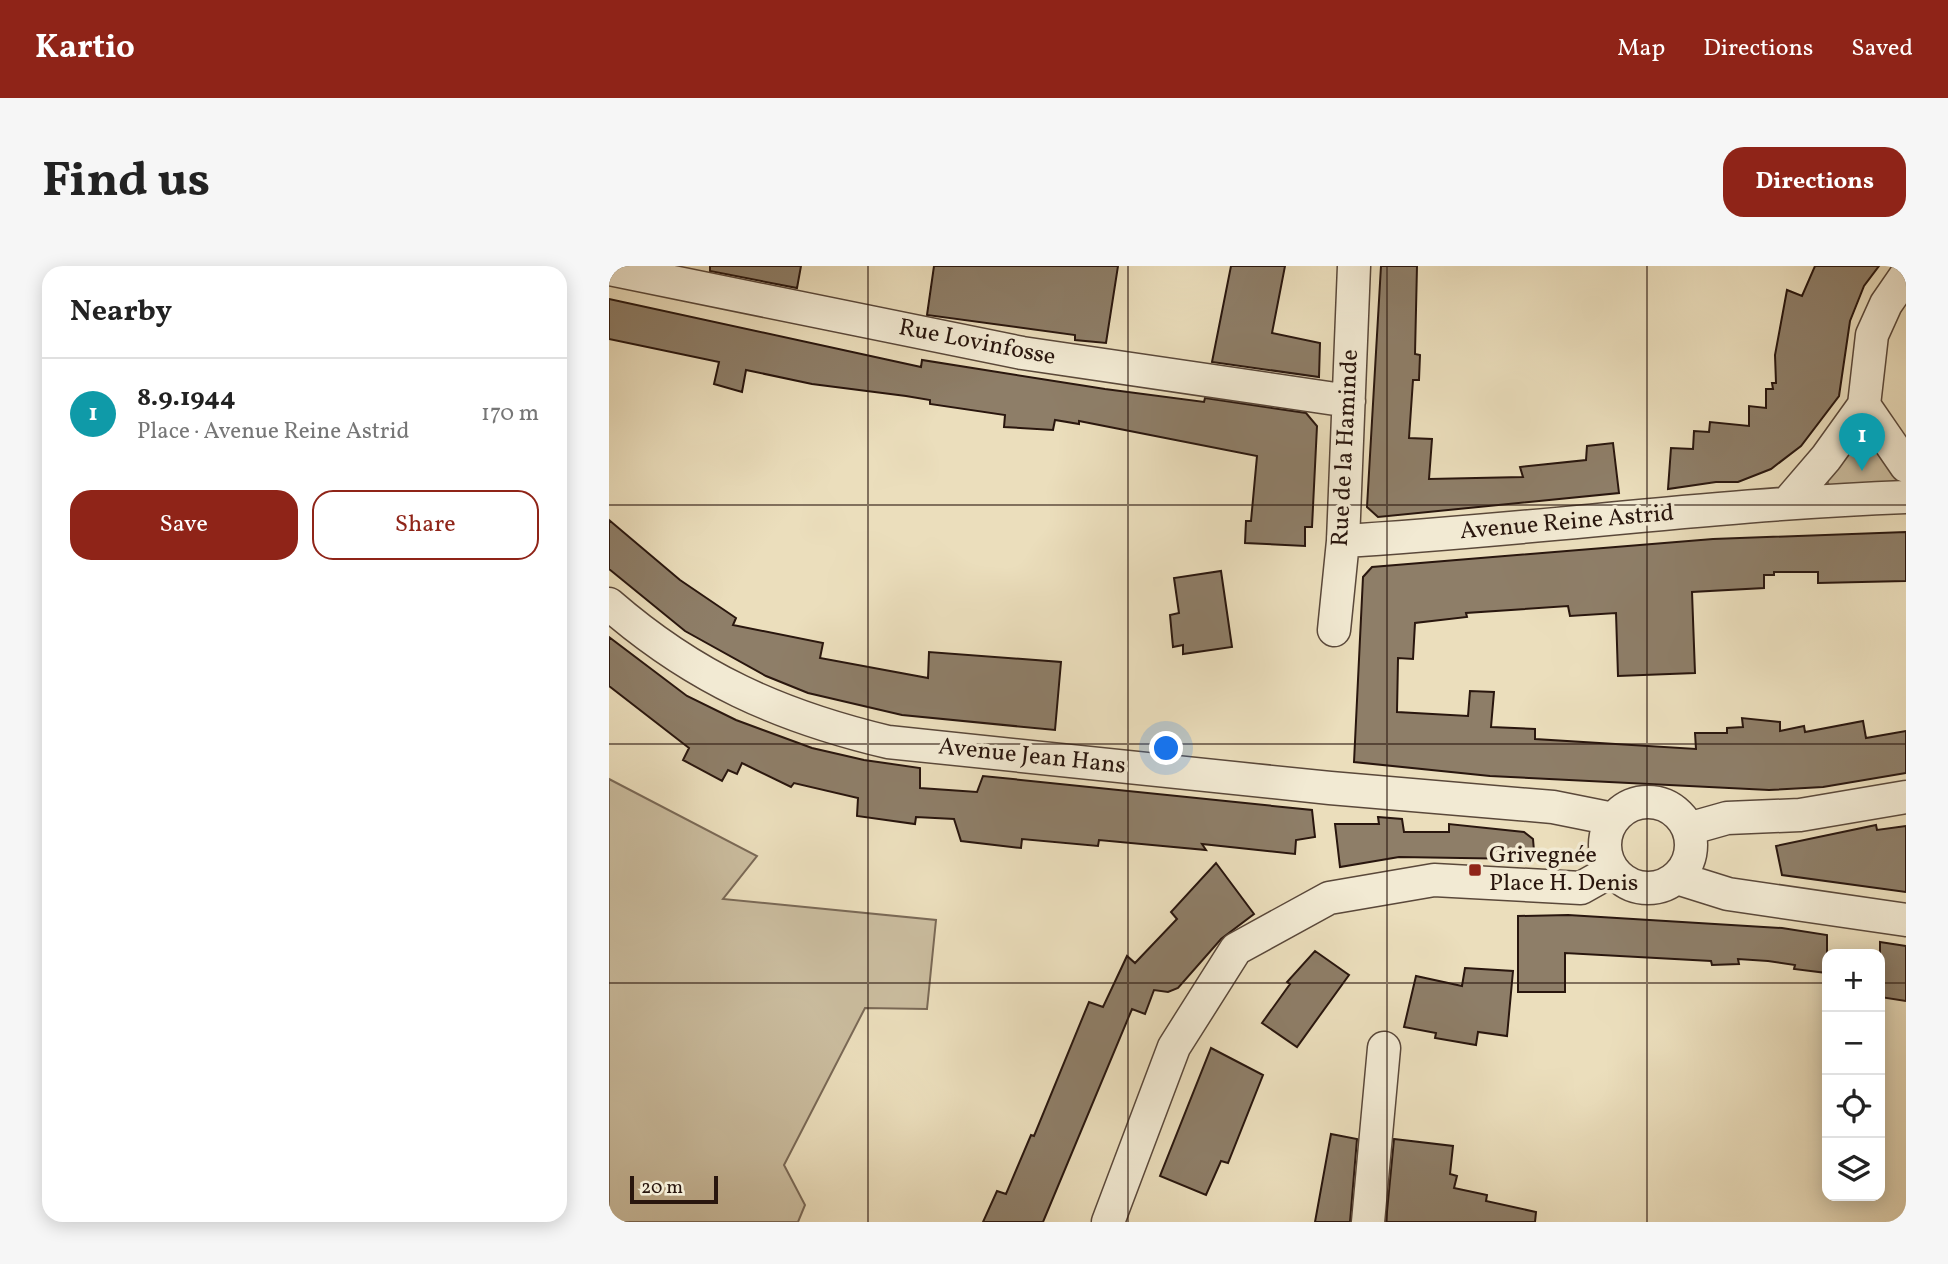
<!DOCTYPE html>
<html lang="en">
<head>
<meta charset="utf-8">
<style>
	:root { --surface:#fff; --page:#f6f6f6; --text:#222; --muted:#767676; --line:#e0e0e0; --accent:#8f2418 }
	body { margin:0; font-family:Vollkorn,serif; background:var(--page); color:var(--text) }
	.controls { position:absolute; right:21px; bottom:21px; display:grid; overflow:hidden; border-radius:14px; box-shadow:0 4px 18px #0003 }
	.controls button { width:63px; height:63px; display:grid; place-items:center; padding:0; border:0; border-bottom:2px solid var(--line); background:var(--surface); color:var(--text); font:35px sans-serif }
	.scale { position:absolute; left:21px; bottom:18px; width:88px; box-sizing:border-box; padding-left:7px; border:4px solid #29160e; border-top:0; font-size:19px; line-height:24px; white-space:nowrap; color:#29160e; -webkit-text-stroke:5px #f2ead3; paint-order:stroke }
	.you { position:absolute; left:558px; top:483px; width:24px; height:24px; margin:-18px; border:5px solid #fff; border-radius:50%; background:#1a73e8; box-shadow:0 0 0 10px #1a73e833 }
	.badge { display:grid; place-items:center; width:46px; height:46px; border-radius:50%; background:var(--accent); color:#fff; font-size:23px; font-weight:700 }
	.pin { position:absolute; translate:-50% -58px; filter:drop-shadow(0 2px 4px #0008) }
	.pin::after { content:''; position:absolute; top:37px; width:24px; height:21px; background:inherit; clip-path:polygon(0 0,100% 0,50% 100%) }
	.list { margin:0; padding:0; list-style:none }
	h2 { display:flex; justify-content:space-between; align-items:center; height:91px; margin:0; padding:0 28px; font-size:30px }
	h2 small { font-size:23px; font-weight:400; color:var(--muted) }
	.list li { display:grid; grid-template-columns:46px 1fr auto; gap:21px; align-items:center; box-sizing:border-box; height:112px; padding:0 28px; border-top:2px solid var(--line) }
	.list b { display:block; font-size:26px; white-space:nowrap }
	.list p { margin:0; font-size:23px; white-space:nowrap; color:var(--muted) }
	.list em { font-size:23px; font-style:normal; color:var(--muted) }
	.actions { display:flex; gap:14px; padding:21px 28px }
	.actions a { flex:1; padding:16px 0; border:2px solid var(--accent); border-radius:21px; text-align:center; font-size:24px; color:var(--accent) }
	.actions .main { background:var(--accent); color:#fff }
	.icon { flex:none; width:38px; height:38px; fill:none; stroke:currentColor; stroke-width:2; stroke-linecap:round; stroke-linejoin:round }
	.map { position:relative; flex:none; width:1297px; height:956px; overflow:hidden; border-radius:21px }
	header { display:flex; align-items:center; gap:42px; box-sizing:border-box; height:98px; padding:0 35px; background:var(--accent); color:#fff }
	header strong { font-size:33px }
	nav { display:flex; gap:38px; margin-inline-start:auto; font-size:24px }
	.intro { display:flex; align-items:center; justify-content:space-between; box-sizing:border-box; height:168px; padding:0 42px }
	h1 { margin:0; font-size:49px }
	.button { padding:18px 32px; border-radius:21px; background:var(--accent); color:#fff; font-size:24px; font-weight:700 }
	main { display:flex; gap:42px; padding:0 42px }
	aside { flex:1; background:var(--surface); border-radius:21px; box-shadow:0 4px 18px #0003 }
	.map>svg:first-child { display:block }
	.green { fill:#cabc9e; stroke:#7a6956; stroke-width:2 }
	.building { fill:#8e7e68; stroke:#29160e; stroke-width:2 }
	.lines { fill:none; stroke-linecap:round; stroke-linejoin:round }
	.minor-casing { stroke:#5a483a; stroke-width:35 }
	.minor { stroke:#f2ead3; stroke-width:32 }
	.grid { fill:none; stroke:#29160e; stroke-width:2; stroke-opacity:0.55 }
	.poi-dot { fill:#8f2418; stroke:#f2ead3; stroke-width:2.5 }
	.labels { text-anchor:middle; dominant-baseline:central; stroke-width:7; stroke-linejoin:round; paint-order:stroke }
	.street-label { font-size:24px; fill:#29160e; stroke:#f2ead3 }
	.poi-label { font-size:24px; fill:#29160e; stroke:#f2ead3; text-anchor:start }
</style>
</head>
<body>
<header>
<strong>Kartio</strong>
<nav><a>Map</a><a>Directions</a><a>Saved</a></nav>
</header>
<div class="intro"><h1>Find us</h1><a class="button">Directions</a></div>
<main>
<aside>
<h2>Nearby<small></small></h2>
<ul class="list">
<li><span class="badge" style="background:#0f9aa8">1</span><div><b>8.9.1944</b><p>Place · Avenue Reine Astrid</p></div><em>170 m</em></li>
</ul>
<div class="actions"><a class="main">Save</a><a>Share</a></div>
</aside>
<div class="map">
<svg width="1297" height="956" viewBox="0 0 1297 956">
	<rect width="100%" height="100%" fill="#ebdebc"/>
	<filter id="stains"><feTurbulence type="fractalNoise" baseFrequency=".00286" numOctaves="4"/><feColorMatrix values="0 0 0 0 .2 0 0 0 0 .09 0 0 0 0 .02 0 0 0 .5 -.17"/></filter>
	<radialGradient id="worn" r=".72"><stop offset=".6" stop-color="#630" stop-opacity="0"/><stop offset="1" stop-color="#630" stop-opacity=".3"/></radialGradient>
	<path class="green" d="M 1257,164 L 1295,215 L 1292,219 L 1221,221 L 1217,213 Z
		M 0,513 L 148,590 L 114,633 L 327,654 L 318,743 L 256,742 L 175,899 L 196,939 L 189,956 L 0,956 Z"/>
	<path class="building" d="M 101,0 L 192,0 L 188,22 L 101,5 Z
		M 325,0 L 509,0 L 497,77 L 466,74 L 466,69 L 318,49 Z
		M 622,0 L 676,0 L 663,67 L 711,77 L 710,111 L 603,96 Z
		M 772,0 L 808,0 L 806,88 L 811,89 L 810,114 L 804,114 L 800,172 L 823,173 L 820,213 L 914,211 L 911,201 L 977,194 L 978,180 L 1004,177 L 1010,227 L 769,251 L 758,241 Z
		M 1206,0 L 1270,0 L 1255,20 L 1241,55 L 1230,130 L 1192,180 L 1162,203 L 1129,216 L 1107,216 L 1059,223 L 1062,182 L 1084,183 L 1085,165 L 1100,166 L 1101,156 L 1140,160 L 1140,140 L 1157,142 L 1157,123 L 1164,123 L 1163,117 L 1167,117 L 1166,89 L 1178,24 L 1193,30 Z
		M 0,33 L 312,101 L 313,94 L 496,123 L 595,136 L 596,132 L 697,147 L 708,160 L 703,261 L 696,261 L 696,280 L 636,277 L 637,255 L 642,255 L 648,190 L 470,155 L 470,158 L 446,154 L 444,164 L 395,161 L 396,149 L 321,138 L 321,134 L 297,130 L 203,118 L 137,104 L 133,126 L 105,118 L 110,96 L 0,73 Z
		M 0,254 L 71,314 L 127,352 L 124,359 L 214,377 L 211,392 L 319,412 L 320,386 L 452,396 L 446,464 L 293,449 L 199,427 L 157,410 L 76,365 L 0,303 Z
		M 1297,266 L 1297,315 L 1209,317 L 1209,306 L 1165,306 L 1165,309 L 1155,309 L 1155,322 L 1083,326 L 1086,407 L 1009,410 L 1007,347 L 961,350 L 959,340 L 857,347 L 858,351 L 806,357 L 804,393 L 789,392 L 788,446 L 859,450 L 861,425 L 885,426 L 882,461 L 926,463 L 926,473 L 1087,483 L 1086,467 L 1118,467 L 1118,462 L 1134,461 L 1133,452 L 1171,456 L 1171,465 L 1195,460 L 1196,466 L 1254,455 L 1257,472 L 1297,465 L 1297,507 L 1214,521 L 1160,524 L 881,510 L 745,496 L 754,311 L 763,301 L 1104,273 Z
		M 612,305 L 623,381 L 574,388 L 574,379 L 564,381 L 561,349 L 570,347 L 565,312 Z
		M 0,371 L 78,430 L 127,454 L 203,482 L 255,494 L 311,502 L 311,522 L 368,526 L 374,510 L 703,544 L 706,571 L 687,574 L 686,588 L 593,578 L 597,584 L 490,574 L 489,580 L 413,573 L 412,582 L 352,575 L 345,553 L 307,551 L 306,558 L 248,550 L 249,532 L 185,517 L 182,521 L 133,497 L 128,508 L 119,504 L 113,515 L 74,494 L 80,482 L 0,420 Z
		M 769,551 L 793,553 L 795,566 L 840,566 L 840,558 L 915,566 L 924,573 L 925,585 L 921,592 L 914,593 L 790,591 L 731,601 L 726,558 L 770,558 Z
		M 1267,559 L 1268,564 L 1297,560 L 1297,626 L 1173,609 L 1167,580 Z
		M 607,597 L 645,648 L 612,673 L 569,722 L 559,726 L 545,724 L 536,748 L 523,743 L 434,956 L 374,956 L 388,925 L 397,928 L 422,869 L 425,870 L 480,736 L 494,741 L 518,690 L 526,697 L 568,653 L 562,646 Z
		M 959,649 L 1173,662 L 1218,669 L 1218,707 L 1185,703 L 1186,699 L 1159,695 L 1129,693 L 1130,698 L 1103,699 L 1102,695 L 956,687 L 956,726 L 909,726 L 909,650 Z
		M 1271,676 L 1297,680 L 1297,735 L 1271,731 Z
		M 706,685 L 740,709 L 688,781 L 653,757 L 681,718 L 678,716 Z
		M 856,702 L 904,705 L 898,770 L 869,766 L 867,779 L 826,772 L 827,767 L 795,761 L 807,710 L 853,720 Z
		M 602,782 L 654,809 L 619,897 L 612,895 L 597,929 L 551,910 Z
		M 722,868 L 748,873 L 741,956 L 706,956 Z
		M 785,873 L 844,880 L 841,908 L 848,910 L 845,922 L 878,929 L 877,935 L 927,946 L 926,956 L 777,956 Z"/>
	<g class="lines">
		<g class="minor-casing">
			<path id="minor" d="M 0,3 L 413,87 L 740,135
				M 1255,139 L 1297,200
				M 1180,235 L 1217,192 L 1255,139 L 1263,69 L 1277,38 L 1297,9
				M 734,275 C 922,264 1109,238 1297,231
				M 0,338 C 85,412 170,450 279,476 L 721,522 L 944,541 L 1004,553
				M 725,364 L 734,275 L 745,0
				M996 579a43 43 0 1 1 86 0a43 43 0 1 1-86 0Z
				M 1079,563 L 1118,552 L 1191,549 L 1297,531
				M 1068,612 L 1119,628 L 1297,654
				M 499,956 L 565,781 L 627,683 L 720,632 L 825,614 L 972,622 L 1004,604
				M 759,956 L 775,782"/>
		</g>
		<use href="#minor" class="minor"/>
	</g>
	<path class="grid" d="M 259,0 L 259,956M 519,0 L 519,956M 778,0 L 778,956M 1038,0 L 1038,956M 0,239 L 1297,239M 0,478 L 1297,478M 0,717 L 1218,717M 1271,717 L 1297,717"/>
	<rect class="poi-dot" x="859" y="597" width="14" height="14" rx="3.5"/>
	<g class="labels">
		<g class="street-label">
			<text transform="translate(368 77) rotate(11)">Rue Lovinfosse</text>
			<text transform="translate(737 182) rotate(-87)">Rue de la Haminde</text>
			<text transform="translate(958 257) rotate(-5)">Avenue Reine Astrid</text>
			<text transform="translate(423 491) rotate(6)">Avenue Jean Hans</text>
		</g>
		<g class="poi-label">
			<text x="880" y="590">Grivegnée<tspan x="880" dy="28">Place H. Denis</tspan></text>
		</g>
	</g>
	<rect width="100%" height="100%" filter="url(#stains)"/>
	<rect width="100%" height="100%" fill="url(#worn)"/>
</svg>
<div class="controls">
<button>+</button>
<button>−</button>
<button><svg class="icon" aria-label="locate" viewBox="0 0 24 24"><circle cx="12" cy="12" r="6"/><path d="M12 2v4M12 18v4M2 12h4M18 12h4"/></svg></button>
<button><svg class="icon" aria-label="layers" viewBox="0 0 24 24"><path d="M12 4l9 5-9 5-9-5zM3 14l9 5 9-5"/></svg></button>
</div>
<div class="scale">20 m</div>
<div class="you"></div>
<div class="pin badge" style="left:1253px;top:205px;background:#0f9aa8">1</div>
</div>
</main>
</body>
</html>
